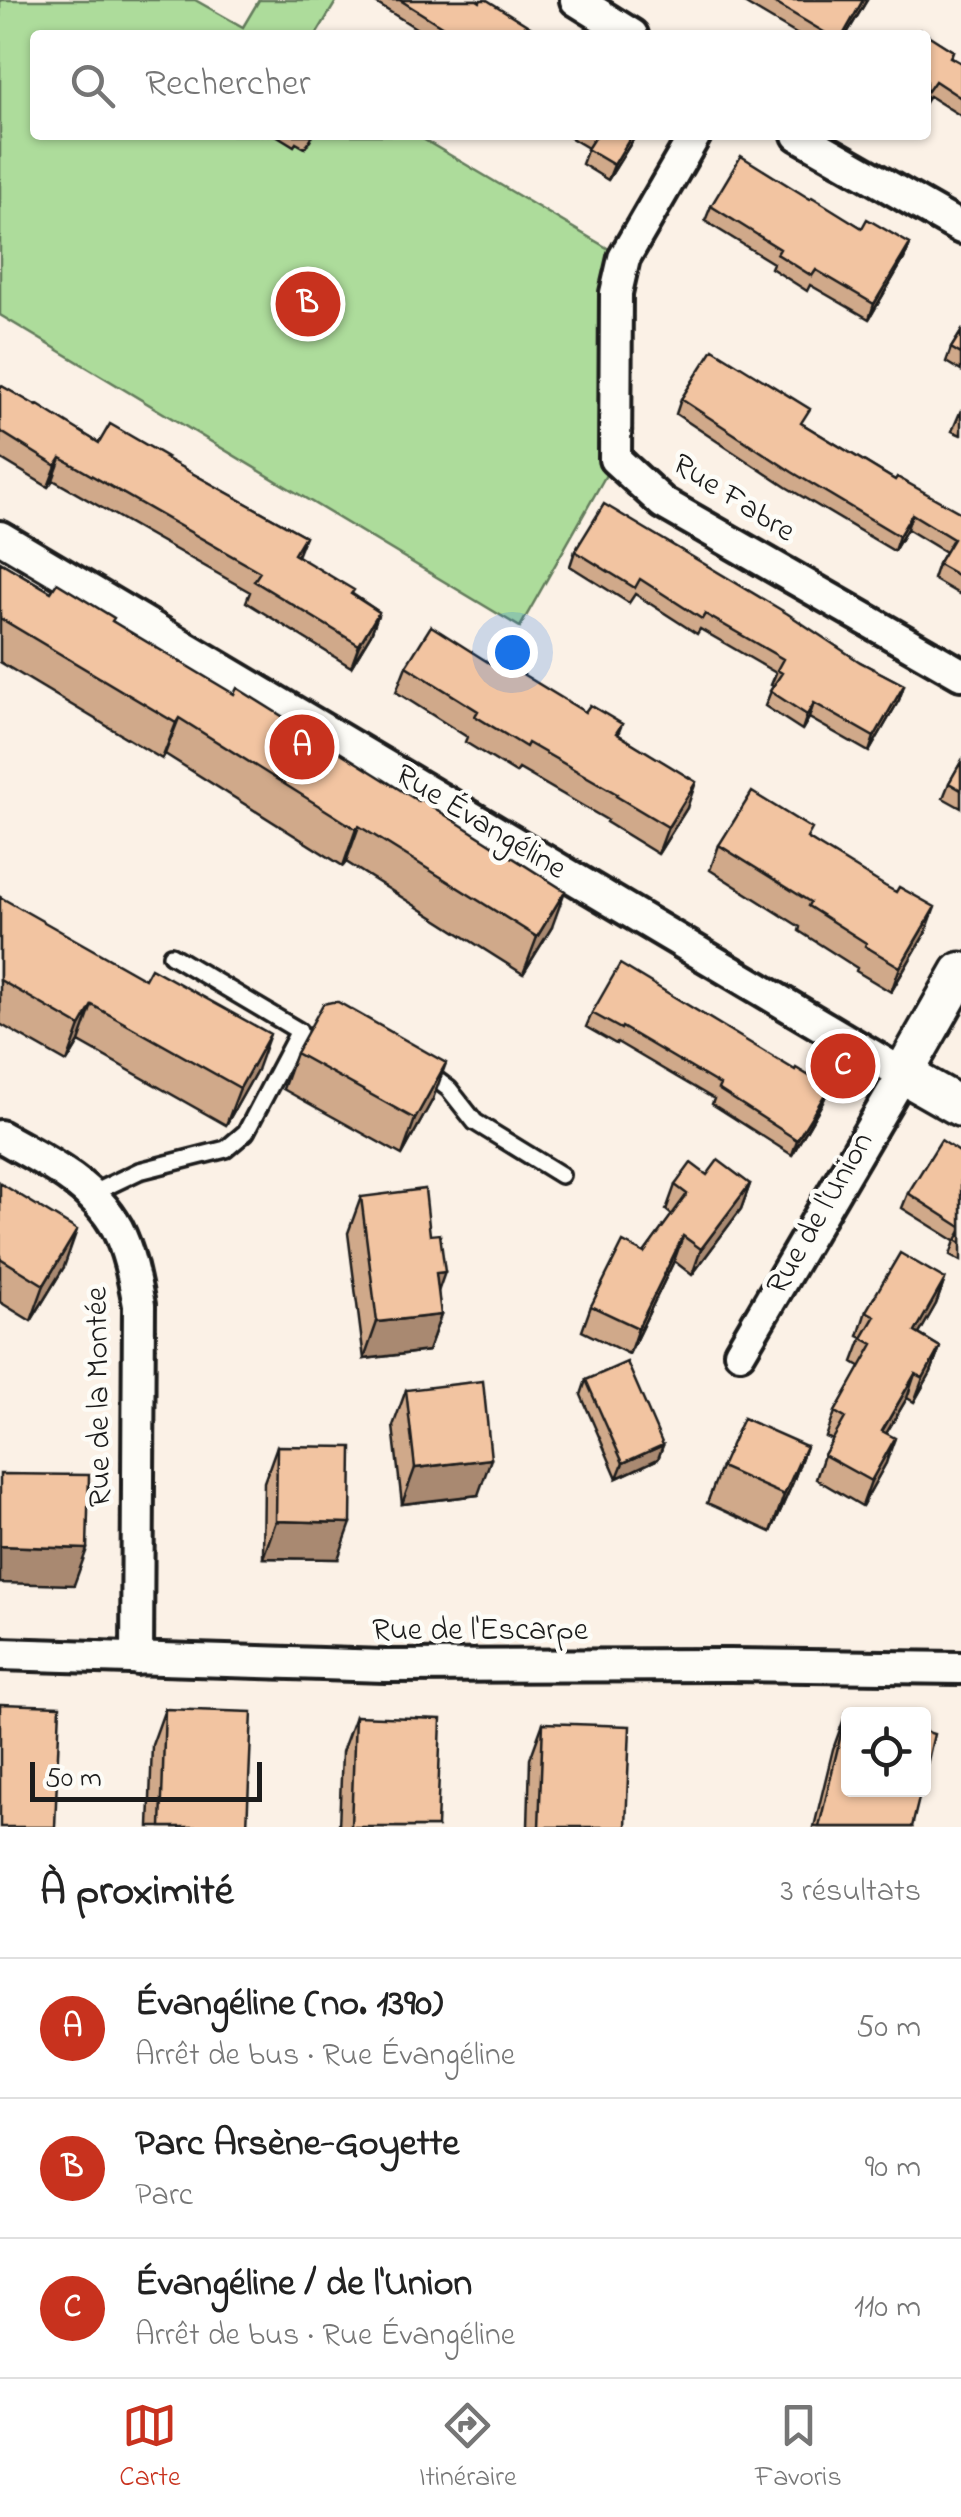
<!DOCTYPE html>
<html lang="fr">
<head>
<meta charset="utf-8">
<style>
	:root { --surface:#fff; --page:#f2f2f2; --text:#222; --muted:#767676; --line:#e0e0e0; --accent:#c8321e }
	body { margin:0; font-family:"Indie Flower",sans-serif; background:var(--page); color:var(--text) }
	.controls { position:absolute; right:30px; bottom:30px; display:grid; overflow:hidden; border-radius:10px; box-shadow:0 2px 8px #0004 }
	.controls button { width:90px; height:90px; display:grid; place-items:center; padding:0; border:0; border-bottom:2px solid var(--line); background:var(--surface); color:var(--text); font:50px sans-serif }
	.scale { position:absolute; left:30px; bottom:25px; width:232px; box-sizing:border-box; padding-left:10px; border:5px solid #1c1c1c; border-top:0; font-size:28px; line-height:35px; white-space:nowrap; color:#1c1c1c; -webkit-text-stroke:8px #fdfcf7; paint-order:stroke }
	.you { position:absolute; left:512px; top:652px; width:35px; height:35px; margin:-25px; border:8px solid #fff; border-radius:50%; background:#1a73e8; box-shadow:0 0 0 15px #1a73e833 }
	.badge { display:grid; place-items:center; width:65px; height:65px; border-radius:50%; background:var(--accent); color:#fff; font-size:32px; font-weight:700 }
	.pin { position:absolute; translate:-50% -50%; border:5px solid #fff; box-shadow:0 2px 10px #0006 }
	.list { margin:0; padding:0; list-style:none }
	h2 { display:flex; justify-content:space-between; align-items:center; height:130px; margin:0; padding:0 40px; font-size:42px }
	h2 small { font-size:32px; font-weight:400; color:var(--muted) }
	.list li { display:grid; grid-template-columns:65px 1fr auto; gap:30px; align-items:center; box-sizing:border-box; height:140px; padding:0 40px; border-top:2px solid var(--line) }
	.list b { display:block; font-size:38px; white-space:nowrap }
	.list p { margin:0; font-size:32px; white-space:nowrap; color:var(--muted) }
	.list em { font-size:32px; font-style:normal; color:var(--muted) }
	.icon { flex:none; width:55px; height:55px; fill:none; stroke:currentColor; stroke-width:2; stroke-linecap:round; stroke-linejoin:round }
	.map { position:relative; flex:none; width:961px; height:1827px; overflow:hidden }
	.search { position:absolute; background:var(--surface); box-shadow:0 2px 8px #0004; left:30px; right:30px; top:30px; height:110px; display:flex; align-items:center; gap:25px; box-sizing:border-box; padding:0 35px; border-radius:10px; color:var(--muted); font-size:38px }
	.sheet { height:550px; background:var(--surface) }
	nav { display:flex; justify-content:space-around; align-items:center; box-sizing:border-box; height:140px; border-top:2px solid var(--line); background:var(--surface); font-size:28px; color:var(--muted) }
	nav a { display:grid; justify-items:center; gap:5px }
	nav .on { color:var(--accent) }
	.map>svg:first-child { display:block }
	.green { fill:#addc9b; stroke:#647c5c; stroke-width:2.5 }
	.lines { fill:none; stroke-linecap:round; stroke-linejoin:round }
	.service-casing { stroke:#1c1c1c; stroke-width:22 }
	.minor-casing { stroke:#1c1c1c; stroke-width:38 }
	.tertiary-casing { stroke:#1c1c1c; stroke-width:45 }
	.service { stroke:#fdfcf7; stroke-width:15 }
	.minor { stroke:#fdfcf7; stroke-width:30 }
	.tertiary { stroke:#fdfcf7; stroke-width:38 }
	.wall { fill:#d0a98a; stroke:#1c1c1c; stroke-width:2.5 }
	.shaded-wall { fill:#a98971; stroke:#1c1c1c; stroke-width:2.5 }
	.building { fill:#f2c4a1; stroke:#1c1c1c; stroke-width:2.5 }
	.labels { text-anchor:middle; dominant-baseline:central; stroke-width:9; stroke-linejoin:round; paint-order:stroke }
	.street-label { font-size:32px; fill:#1c1c1c; stroke:#fdfcf7 }
</style>
</head>
<body>
<div class="map">
<svg width="961" height="1827" viewBox="0 0 961 1827">
	<rect width="100%" height="100%" fill="#fbf1e6"/>
	<filter id="ink" filterUnits="userSpaceOnUse"><feTurbulence type="fractalNoise" baseFrequency=".01" numOctaves="2"/><feDisplacementMap in="SourceGraphic" scale="20" xChannelSelector="R" yChannelSelector="G"/><feConvolveMatrix kernelMatrix="1 2 1 2 8 2 1 2 1" color-interpolation-filters="sRGB"/></filter>
	<g filter="url(#ink)">
		<path class="green" d="M 0,0 L 195,0 L 243,27 L 259,0 L 337,0 L 316,35 L 35,35 L 35,135 L 416,135 L 624,258 L 615,459 L 520,627 L 0,315 Z"/>
		<g class="lines">
			<g class="service-casing">
				<path id="service" d="M 422,1069 L 449,1089 L 475,1122 L 561,1175
					M 91,1194 L 139,1171 L 226,1149 L 246,1132 L 299,1031 L 171,955"/>
			</g>
			<g class="minor-casing">
				<path id="minor" d="M 576,0 L 632,35
					M 695,135 L 624,258 L 616,293 L 615,459 L 663,503 L 961,674
					M 798,135 L 961,228
					M 0,537 L 903,1074 L 740,1352
					M 0,1136 C 43,1160 92,1183 117,1228 C 129,1251 134,1279 139,1305 L 137,1659
					M 0,1654 L 385,1666 L 729,1665 L 961,1668"/>
			</g>
			<g class="tertiary-casing">
				<path id="tertiary" d="M 961,972 L 903,1074 L 961,1107"/>
			</g>
			<use href="#service" class="service"/>
			<use href="#minor" class="minor"/>
			<use href="#tertiary" class="tertiary"/>
		</g>
		<path class="wall" d="M 371,0 L 477,0 L 543,35 L 427,35 Z
			M 739,0 L 867,0 L 846,35 L 798,35 Z
			M 926,35 L 953,51 L 951,57 L 961,63 L 961,116 L 929,96 L 926,101 Z
			M 276,135 L 313,135 L 305,148 L 296,143 L 294,146 Z
			M 566,135 L 636,135 L 608,180 L 582,164 L 588,148 Z
			M 810,199 L 862,228 L 910,244 L 904,259 L 869,319 L 810,285 L 807,291 L 771,268 L 773,263 L 705,221 L 711,206 Z
			M 961,332 L 961,371 L 946,362 L 951,348 Z
			M 0,385 L 99,443 L 166,459 L 305,536 L 297,556 L 379,612 L 371,634 L 351,667 L 246,602 L 250,592 L 53,480 L 48,487 L 0,458 Z
			M 681,399 L 804,425 L 895,480 L 961,513 L 961,591 L 959,594 L 933,579 L 938,564 L 945,552 L 907,529 L 894,551 L 786,487 L 676,414 Z
			M 961,410 L 961,435 L 952,431 Z
			M 575,551 L 860,662 L 904,685 L 899,700 L 869,752 L 809,718 L 802,730 L 765,706 L 773,686 L 771,685 L 776,673 L 700,629 L 697,634 L 635,594 L 629,603 L 570,566 Z
			M 0,562 L 51,592 L 112,621 L 552,927 L 523,974 L 346,862 L 343,866 L 165,754 L 162,759 L 0,662 Z
			M 406,666 L 502,671 L 585,712 L 622,724 L 618,734 L 687,808 L 658,854 L 606,822 L 607,820 L 519,769 L 516,773 L 465,742 L 467,737 L 396,692 Z
			M 961,762 L 961,808 L 943,798 L 949,783 Z
			M 809,839 L 926,932 L 891,992 L 856,971 L 857,968 L 799,931 L 800,927 L 710,870 L 719,845 Z
			M 0,897 L 257,1070 L 226,1125 L 79,1042 L 67,1062 L 0,1024 Z
			M 592,1013 L 795,1070 L 829,1088 L 823,1102 L 792,1155 L 712,1104 L 714,1099 L 617,1042 L 616,1044 L 586,1027 Z
			M 296,1053 L 433,1099 L 402,1155 L 283,1089 Z
			M 961,1153 L 961,1261 L 950,1255 L 955,1241 L 902,1208 L 908,1193 Z
			M 707,1175 L 750,1184 L 741,1209 L 692,1275 L 674,1261 L 629,1354 L 582,1331 L 591,1306 L 644,1253 L 672,1215 L 666,1210 L 675,1185 Z
			M 0,1183 L 64,1267 L 31,1321 L 0,1302 Z
			M 361,1197 L 430,1235 L 441,1315 L 428,1351 L 364,1359 L 348,1233 Z
			M 945,1279 L 936,1304 L 919,1334 L 940,1347 L 931,1372 L 914,1402 L 907,1398 L 886,1433 L 886,1463 L 862,1506 L 816,1479 L 824,1455 L 833,1440 L 826,1437 L 835,1412 L 861,1367 L 853,1362 L 862,1338 L 858,1336 L 866,1311 Z
			M 586,1380 L 663,1445 L 658,1459 L 617,1478 L 581,1395 Z
			M 406,1390 L 478,1495 L 402,1504 L 393,1426 Z
			M 277,1446 L 338,1559 L 263,1558 L 264,1482 Z
			M 806,1446 L 793,1482 L 771,1532 L 707,1503 L 721,1467 Z
			M 165,1709 L 247,1827 L 149,1827 L 152,1745 Z
			M 846,1713 L 912,1827 L 814,1827 L 833,1749 Z
			M 355,1716 L 437,1827 L 339,1827 L 342,1752 Z
			M 543,1723 L 626,1827 L 528,1827 L 530,1759 Z"/>
		<path class="shaded-wall" d="M 863,0 L 867,0 L 846,35 L 843,35 Z
			M 632,135 L 636,135 L 608,180 L 614,165 Z
			M 910,244 L 904,259 L 869,319 L 874,304 Z
			M 61,458 L 53,480 L 48,487 L 56,466 Z
			M 912,514 L 907,529 L 894,551 L 899,536 Z
			M 379,612 L 371,634 L 351,667 L 359,645 Z
			M 904,685 L 899,700 L 869,752 L 874,737 Z
			M 814,703 L 809,718 L 802,730 L 807,715 Z
			M 179,718 L 165,754 L 162,759 L 176,723 Z
			M 696,782 L 687,808 L 658,854 L 668,827 Z
			M 359,826 L 346,862 L 343,866 L 356,829 Z
			M 565,891 L 552,927 L 523,974 L 537,937 Z
			M 935,907 L 926,932 L 891,992 L 900,967 Z
			M 92,1005 L 79,1042 L 67,1062 L 80,1026 Z
			M 270,1034 L 257,1070 L 226,1125 L 240,1088 Z
			M 446,1063 L 433,1099 L 402,1155 L 415,1119 Z
			M 829,1088 L 823,1102 L 792,1155 L 797,1140 Z
			M 750,1184 L 741,1209 L 692,1275 L 701,1249 Z
			M 77,1230 L 64,1267 L 31,1321 L 44,1285 Z
			M 683,1236 L 674,1261 L 629,1354 L 638,1328 Z
			M 445,1272 L 432,1309 L 436,1273 Z
			M 945,1279 L 936,1304 L 906,1357 L 915,1332 Z
			M 441,1315 L 428,1351 L 364,1359 L 377,1322 Z
			M 940,1347 L 931,1372 L 914,1402 L 923,1378 Z
			M 915,1374 L 907,1398 L 873,1456 L 882,1431 Z
			M 895,1438 L 886,1463 L 862,1506 L 871,1481 Z
			M 663,1445 L 658,1459 L 617,1478 L 623,1463 Z
			M 806,1446 L 793,1482 L 771,1532 L 784,1495 Z
			M 491,1459 L 478,1495 L 402,1504 L 415,1468 Z
			M 276,1521 L 351,1523 L 338,1559 L 263,1558 Z
			M 0,1546 L 87,1549 L 74,1585 L 0,1583 Z"/>
		<path class="building" d="M 400,0 L 477,0 L 480,2 L 481,0 L 487,0 L 543,35 L 456,35 Z
			M 770,0 L 863,0 L 843,35 L 829,35 Z
			M 920,30 L 953,51 L 950,57 L 961,63 L 961,98 L 935,81 L 928,91 L 926,89 L 926,35 L 916,35 Z
			M 596,135 L 632,135 L 614,165 L 587,149 Z
			M 741,156 L 810,199 L 812,197 L 862,228 L 867,219 L 910,244 L 874,304 L 816,270 L 812,276 L 777,254 L 780,249 L 711,206 Z
			M 961,332 L 961,354 L 951,348 Z
			M 713,349 L 810,409 L 801,423 L 895,480 L 897,477 L 961,513 L 961,577 L 938,564 L 953,539 L 912,514 L 899,536 L 792,472 L 681,399 Z
			M 0,385 L 37,406 L 38,405 L 99,443 L 110,424 L 167,457 L 165,458 L 305,536 L 294,554 L 354,590 L 351,594 L 379,612 L 359,645 L 254,581 L 260,572 L 61,458 L 56,466 L 0,431 Z
			M 604,504 L 788,614 L 860,662 L 904,685 L 874,737 L 814,703 L 807,715 L 770,691 L 782,673 L 777,670 L 783,659 L 705,614 L 702,619 L 640,579 L 635,588 L 575,551 Z
			M 0,562 L 51,592 L 57,583 L 114,618 L 112,621 L 234,694 L 237,688 L 418,801 L 420,799 L 565,891 L 537,937 L 359,826 L 356,829 L 179,718 L 176,723 L 0,618 Z
			M 431,626 L 502,671 L 506,664 L 585,712 L 590,705 L 622,724 L 616,733 L 696,782 L 668,827 L 616,796 L 617,794 L 528,743 L 526,747 L 475,716 L 478,711 L 406,666 Z
			M 961,762 L 961,790 L 949,783 Z
			M 752,792 L 812,829 L 807,838 L 885,886 L 896,892 L 899,887 L 935,907 L 900,967 L 865,946 L 866,943 L 808,906 L 810,902 L 719,845 Z
			M 0,897 L 145,979 L 151,968 L 270,1034 L 240,1088 L 92,1005 L 80,1026 L 0,980 Z
			M 620,964 L 795,1070 L 796,1068 L 829,1088 L 797,1140 L 718,1089 L 720,1085 L 622,1027 L 621,1029 L 592,1013 Z
			M 332,1002 L 338,1002 L 446,1063 L 415,1119 L 296,1053 L 323,1004 Z
			M 941,1140 L 961,1153 L 961,1227 L 908,1193 Z
			M 718,1160 L 750,1184 L 701,1249 L 683,1236 L 638,1328 L 591,1306 L 623,1242 L 644,1253 L 687,1194 L 675,1185 L 691,1163 L 707,1175 Z
			M 0,1183 L 77,1230 L 44,1285 L 0,1258 Z
			M 425,1189 L 430,1235 L 440,1234 L 445,1272 L 436,1273 L 441,1315 L 377,1322 L 361,1197 Z
			M 961,1231 L 961,1243 L 956,1240 Z
			M 900,1253 L 945,1279 L 915,1332 L 940,1347 L 923,1378 L 915,1374 L 882,1431 L 895,1438 L 871,1481 L 824,1455 L 845,1418 L 835,1412 L 873,1344 L 862,1338 L 875,1316 L 866,1311 Z
			M 627,1362 L 663,1445 L 623,1463 L 586,1380 Z
			M 483,1381 L 491,1459 L 415,1468 L 406,1390 Z
			M 743,1418 L 806,1446 L 784,1495 L 721,1467 Z
			M 277,1446 L 352,1447 L 351,1523 L 276,1521 Z
			M 0,1474 L 89,1475 L 87,1549 L 0,1546 Z
			M 0,1704 L 60,1706 L 55,1827 L 0,1827 Z
			M 165,1709 L 252,1712 L 247,1827 L 161,1827 Z
			M 846,1713 L 852,1714 L 848,1714 L 848,1790 L 921,1790 L 912,1827 L 819,1827 Z
			M 355,1716 L 441,1719 L 437,1827 L 351,1827 Z
			M 543,1723 L 630,1726 L 626,1827 L 539,1827 Z
			M 924,1731 L 934,1734 L 924,1778 Z"/>
	</g>
	<g class="labels">
		<g class="street-label">
			<text transform="translate(733 499) rotate(32)">Rue Fabre</text>
			<text transform="translate(480 823) rotate(31)">Rue Évangéline</text>
			<text transform="translate(821 1214) rotate(-60)">Rue de l'Union</text>
			<text transform="translate(100 1397) rotate(-91)">Rue de la Montée</text>
			<text x="480" y="1631">Rue de l'Escarpe</text>
		</g>
	</g>
</svg>
<div class="controls">
<button><svg class="icon" aria-label="locate" viewBox="0 0 24 24"><circle cx="12" cy="12" r="6"/><path d="M12 2v4M12 18v4M2 12h4M18 12h4"/></svg></button>
</div>
<div class="scale">50 m</div>
<div class="you"></div>
<div class="pin badge" style="left:302px;top:747px">A</div>
<div class="pin badge" style="left:308px;top:304px">B</div>
<div class="pin badge" style="left:843px;top:1066px">C</div>
<div class="search"><svg class="icon" aria-label="search" viewBox="0 0 24 24"><circle cx="10" cy="10" r="6"/><path d="M15 15l6 6"/></svg>Rechercher</div>
</div>
<section class="sheet">
<h2>À proximité<small>3 résultats</small></h2>
<ul class="list">
<li><span class="badge">A</span><div><b>Évangéline (no. 1390)</b><p>Arrêt de bus · Rue Évangéline</p></div><em>50 m</em></li>
<li><span class="badge">B</span><div><b>Parc Arsène-Goyette</b><p>Parc</p></div><em>90 m</em></li>
<li><span class="badge">C</span><div><b>Évangéline / de l'Union</b><p>Arrêt de bus · Rue Évangéline</p></div><em>110 m</em></li>
</ul>
</section>
<nav>
<a class="on"><svg class="icon" aria-label="map" viewBox="0 0 24 24"><path d="M3 6l6-2 6 2 6-2v14l-6 2-6-2-6 2zM9 4v14M15 6v14"/></svg>Carte</a>
<a><svg class="icon" aria-label="directions" viewBox="0 0 24 24"><path d="M12 3l9 9-9 9-9-9zM9 14v-3h6M13 9l2 2-2 2"/></svg>Itinéraire</a>
<a><svg class="icon" aria-label="saved" viewBox="0 0 24 24"><path d="M7 4h10v16l-5-4-5 4z"/></svg>Favoris</a>
</nav>
</body>
</html>
